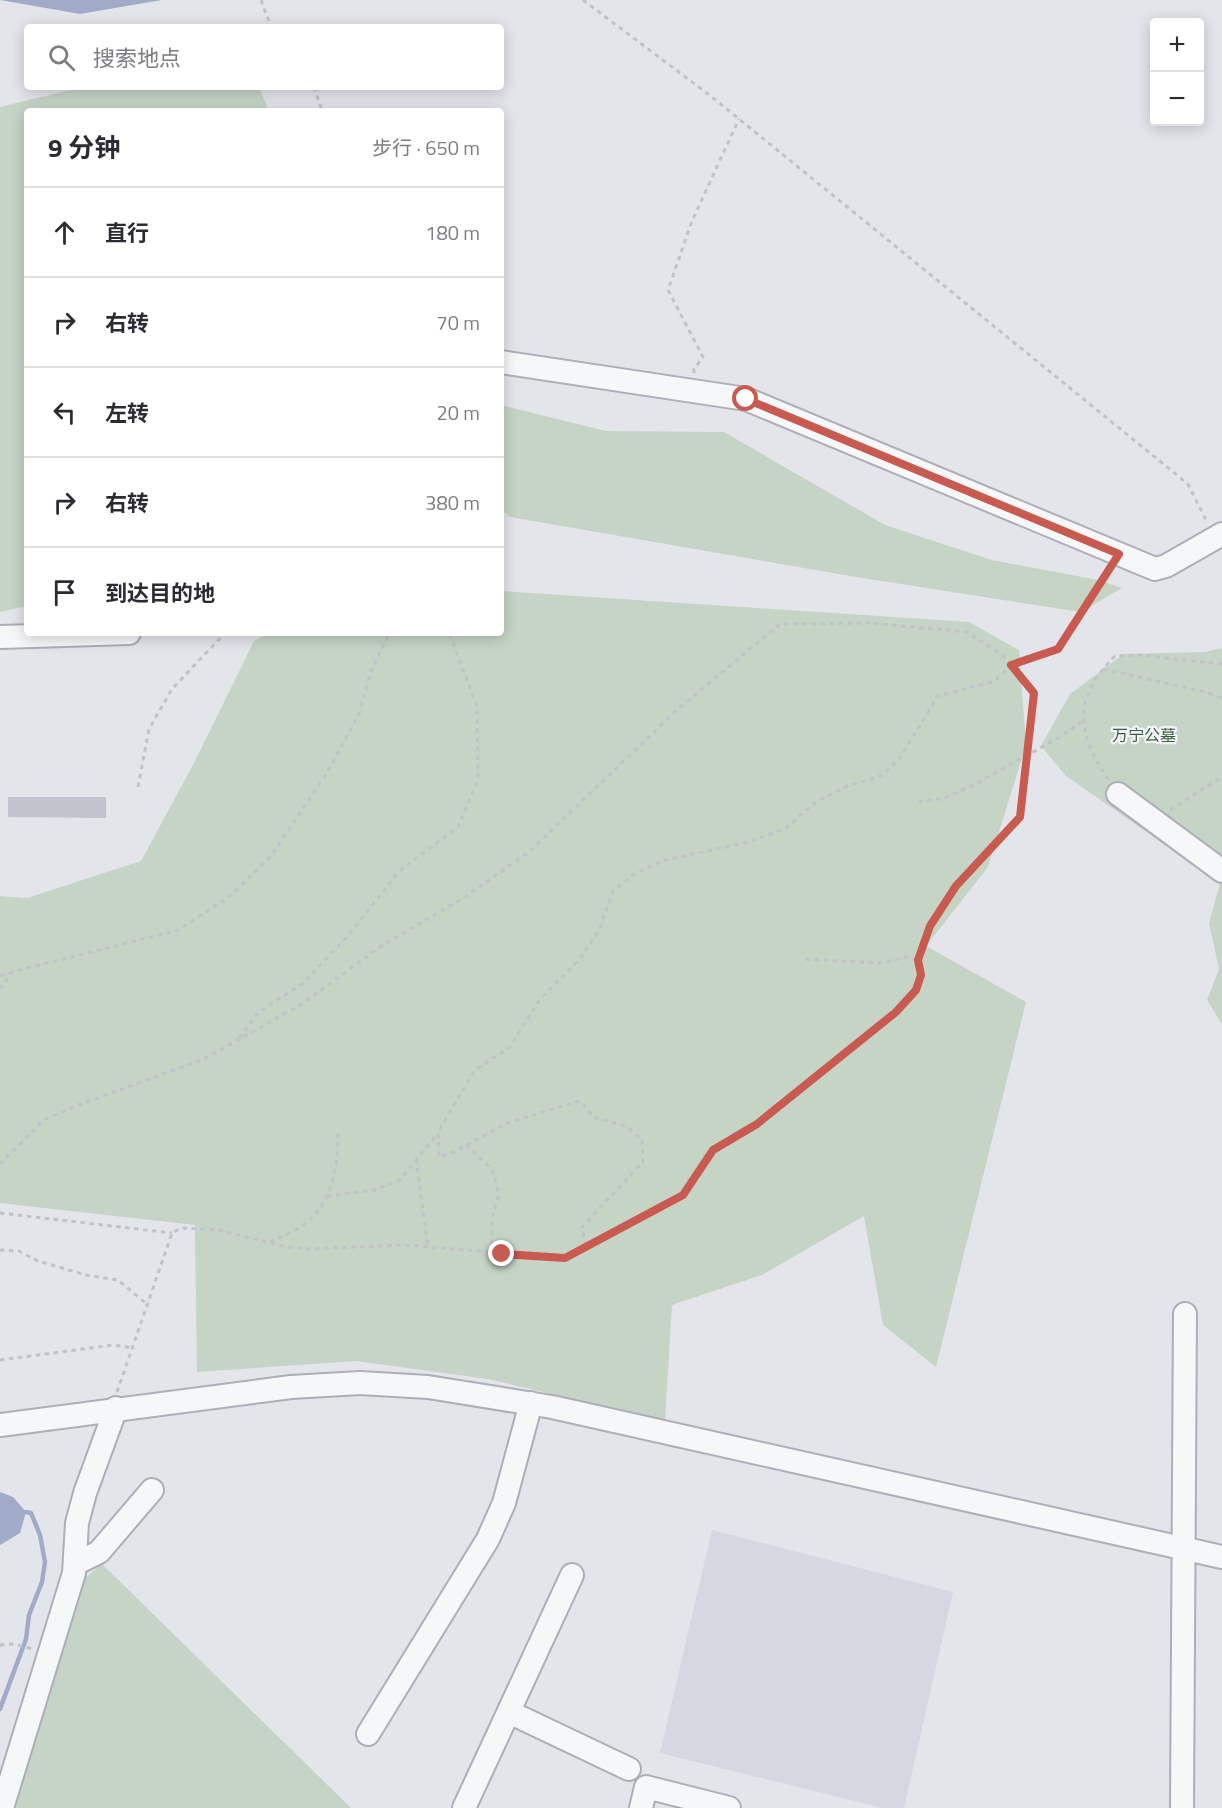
<!DOCTYPE html>
<html lang="zh">
<head>
<meta charset="utf-8">
<style>
	:root { --surface:#fff; --page:#f2f2f3; --text:#2b2b33; --muted:#7c7c81; --line:#e1e1e2 }
	body { margin:0; font-family:"Titillium Web","Noto Sans SC",sans-serif; background:var(--page); color:var(--text) }
	.controls { position:absolute; right:18px; top:18px; display:grid; overflow:hidden; border-radius:6px; box-shadow:0 3px 15px #0003 }
	.controls button { width:54px; height:54px; display:grid; place-items:center; padding:0; border:0; border-bottom:2px solid var(--line); background:var(--surface); color:var(--text); font:30px sans-serif }
	.stop { position:absolute; width:18px; height:18px; margin:-14px; border:4px solid #c95a50; border-radius:50%; background:#fff }
	.stop.end { background:#c95a50; border-color:#fff; box-shadow:0 2px 6px #0008 }
	.list { margin:0; padding:0; list-style:none }
	h2 { display:flex; justify-content:space-between; align-items:center; height:78px; margin:0; padding:0 24px; font-size:26px }
	h2 small { font-size:20px; font-weight:400; color:var(--muted) }
	.list li { display:grid; grid-template-columns:39px 1fr auto; gap:18px; align-items:center; box-sizing:border-box; height:90px; padding:0 24px; border-top:2px solid var(--line) }
	.list b { display:block; font-size:22px; white-space:nowrap }
	.list em { font-size:20px; font-style:normal; color:var(--muted) }
	.icon { flex:none; width:33px; height:33px; fill:none; stroke:currentColor; stroke-width:2; stroke-linecap:round; stroke-linejoin:round }
	.map { position:relative; flex:none; width:1222px; height:1808px; overflow:hidden }
	.search { position:absolute; background:var(--surface); box-shadow:0 3px 15px #0003; left:24px; top:24px; width:480px; height:66px; display:flex; align-items:center; gap:15px; box-sizing:border-box; padding:0 21px; border-radius:6px; color:var(--muted); font-size:22px }
	.panel { position:absolute; background:var(--surface); box-shadow:0 3px 15px #0003; left:24px; top:108px; width:480px; height:528px; border-radius:6px }
	.map>svg:first-child { display:block }
	.built { fill:#d6d7e0 }
	.green { fill:#c5d4c5 }
	.water { fill:#a1abc9 }
	.lines { fill:none; stroke-linecap:round; stroke-linejoin:round }
	.stream { stroke:#a1abc9; stroke-width:4.5 }
	.building { fill:#c1c3cd }
	.minor-casing { stroke:#adaeb8; stroke-width:26 }
	.path { stroke:#c1c3c9; stroke-width:3; stroke-dasharray:4.5 4.5; stroke-linecap:butt }
	.minor { stroke:#f6f7f9; stroke-width:22 }
	.route { stroke:#c95a50; stroke-width:8 }
	.labels { text-anchor:middle; dominant-baseline:central; stroke-width:4.5; stroke-linejoin:round; paint-order:stroke }
	.park-label { font-size:16px; fill:#3a5e3b; stroke:#f3f4f8 }
</style>
</head>
<body>
<div class="map">
<svg width="1222" height="1808" viewBox="0 0 1222 1808">
	<rect width="100%" height="100%" fill="#e4e5eb"/>
	<path class="built" d="M 712,1530 L 953,1592 L 904,1808 L 883,1808 L 660,1753 Z"/>
	<path class="green" d="M 83,87 L 259,87 L 269,111 L 27,111 L 27,606 L 0,612 L 0,107 Z
		M 501,405 L 606,431 L 724,432 L 885,525 L 992,560 L 1098,580 L 1122,588 L 1081,612 L 862,578 L 510,517 L 501,509 Z
		M 501,591 L 969,622 L 1019,650 L 1026,745 L 988,867 L 926,946 L 1026,1002 L 936,1367 L 883,1325 L 864,1216 L 762,1275 L 672,1305 L 665,1420 L 488,1379 L 356,1361 L 197,1372 L 195,1225 L 0,1203 L 0,896 L 27,898 L 141,861 L 194,763 L 254,641 L 269,633 L 501,633 Z
		M 1222,648 L 1222,1024 L 1207,1000 L 1219,969 L 1209,923 L 1220,883 L 1066,776 L 1041,746 L 1070,694 L 1124,654 L 1205,652 Z
		M 102,1564 L 351,1808 L 10,1808 L 79,1583 Z"/>
	<path class="water" d="M 0,0 L 162,0 L 80,14 Z
		M 0,1492 L 13,1497 L 26,1512 L 20,1533 L 0,1545 Z"/>
	<g class="lines">
		<path class="stream" d="M 0,1709 L 26,1639 L 29,1615 L 42,1582 L 45,1562 L 40,1535 L 31,1513 L 26,1512"/>
	</g>
	<path class="building" d="M 8,797 L 106,797 L 106,818 L 8,817 Z"/>
	<g class="lines">
		<g class="minor-casing">
			<path id="minor" d="M 501,362 L 746,399 L 1155,569 L 1166,566 L 1222,534
				M 0,637 L 129,633
				M 1118,794 L 1222,871
				M 0,1425 L 291,1387 L 360,1383 L 428,1387 L 552,1407 L 1222,1557
				M 75,1564 L 99,1552 L 152,1490
				M 509,1712 L 629,1769
				M 368,1734 L 488,1539 L 504,1503 L 531,1403
				M 2,1808 L 74,1573 L 77,1523 L 85,1493 L 116,1408
				M 464,1808 L 572,1575
				M 641,1808 L 646,1787 L 729,1808
				M 1182,1808 L 1185,1314"/>
		</g>
		<path class="path" d="M 261,0 L 271,27
			M 583,0 L 712,97 L 1188,484 L 1207,522
			M 314,87 L 322,111
			M 694,373 L 694,369 L 703,357 L 668,290 L 692,221 L 739,119
			M 1103,669 L 1209,693 L 1222,699
			M 1109,780 C 1076,733 1072,699 1115,656 L 1139,655 L 1222,664
			M 138,787 L 149,729 L 172,689 L 225,633
			M 918,802 L 945,798 L 977,783 L 1060,737 L 1081,722
			M 1170,810 L 1222,777
			M 0,976 L 10,973
			M 0,989 L 12,972 L 178,930 L 230,896 L 271,856 L 327,773 L 359,714 L 370,674 L 389,633
			M 239,1038 L 259,1012 L 303,983 L 348,936 L 399,871 L 458,827 L 478,780 L 477,706 L 449,633
			M 466,1145 L 492,1169 L 499,1194 L 492,1218 L 492,1253
			M 416,1159 L 428,1247
			M 0,1164 L 44,1120 L 73,1107 L 204,1059 L 302,1004 L 381,946 L 465,897 L 530,851 L 677,710 L 780,624 L 871,623 L 967,632 L 1001,654 L 1034,693 L 1020,817 L 955,886 L 930,926 L 918,960
			M 327,1196 L 375,1190 L 400,1180 L 437,1134
			M 0,1213 L 172,1233
			M 270,1242 C 281,1236 294,1232 303,1225 C 333,1204 338,1165 338,1132
			M 586,1246 L 582,1227 L 643,1162 L 642,1139 L 627,1127 L 594,1117 L 580,1101 L 507,1123 L 454,1152 L 439,1157 L 438,1132 L 475,1070 L 510,1047 L 540,999 L 580,959 L 599,930 L 613,891 L 633,875 L 662,861 L 748,842 L 786,828 L 817,801 L 847,786 L 881,776 L 899,759 L 938,696 L 995,681 L 1011,665 L 1058,649 L 1110,569
			M 0,1250 L 19,1251 L 38,1261 L 86,1275 L 118,1280 L 148,1305
			M 0,1360 L 113,1345 L 134,1348
			M 117,1392 L 172,1233 L 181,1228 L 219,1230 L 286,1247 L 310,1249 L 405,1245 L 565,1258 L 683,1195 L 713,1150 L 757,1124 L 896,1012 C 913,993 924,986 918,960 L 905,957 L 884,963 L 802,959
			M 0,1645 L 14,1644 L 33,1649"/>
		<use href="#minor" class="minor"/>
	</g>
	<g class="lines">
		<path class="route" d="M 502,1254 L 565,1258 L 683,1195 L 713,1150 L 757,1124 L 896,1012 L 916,990 L 921,975 L 918,960 L 930,926 L 956,886 L 1020,817 L 1034,693 L 1011,665 L 1058,649 L 1119,554 L 746,399"/>
	</g>
	<g class="labels">
		<g class="park-label">
			<text x="1144" y="735">万宁公墓</text>
		</g>
	</g>
</svg>
<div class="controls">
<button>+</button>
<button>−</button>
</div>
<div class="stop" style="left:746px;top:399px"></div>
<div class="stop end" style="left:502px;top:1254px"></div>
<div class="search"><svg class="icon" aria-label="search" viewBox="0 0 24 24"><circle cx="10" cy="10" r="6"/><path d="M15 15l6 6"/></svg>搜索地点</div>
<section class="panel">
<h2>9 分钟<small>步行 · 650 m</small></h2>
<ul class="list">
<li><svg class="icon" aria-label="ahead" viewBox="0 0 24 24"><path d="M12 20V5M6 11l6-6 6 6"/></svg><div><b>直行</b></div><em>180 m</em></li>
<li><svg class="icon" aria-label="right" viewBox="0 0 24 24"><path d="M7 20v-9h11M14 6l5 5-5 5"/></svg><div><b>右转</b></div><em>70 m</em></li>
<li><svg class="icon" aria-label="left" viewBox="0 0 24 24"><path d="M17 20v-9H6M10 6l-5 5 5 5"/></svg><div><b>左转</b></div><em>20 m</em></li>
<li><svg class="icon" aria-label="right" viewBox="0 0 24 24"><path d="M7 20v-9h11M14 6l5 5-5 5"/></svg><div><b>右转</b></div><em>380 m</em></li>
<li><svg class="icon" aria-label="arrive" viewBox="0 0 24 24"><path d="M6 21V4h12l-3 4 3 4H6"/></svg><div><b>到达目的地</b></div></li>
</ul>
</section>
</div>
</body>
</html>
